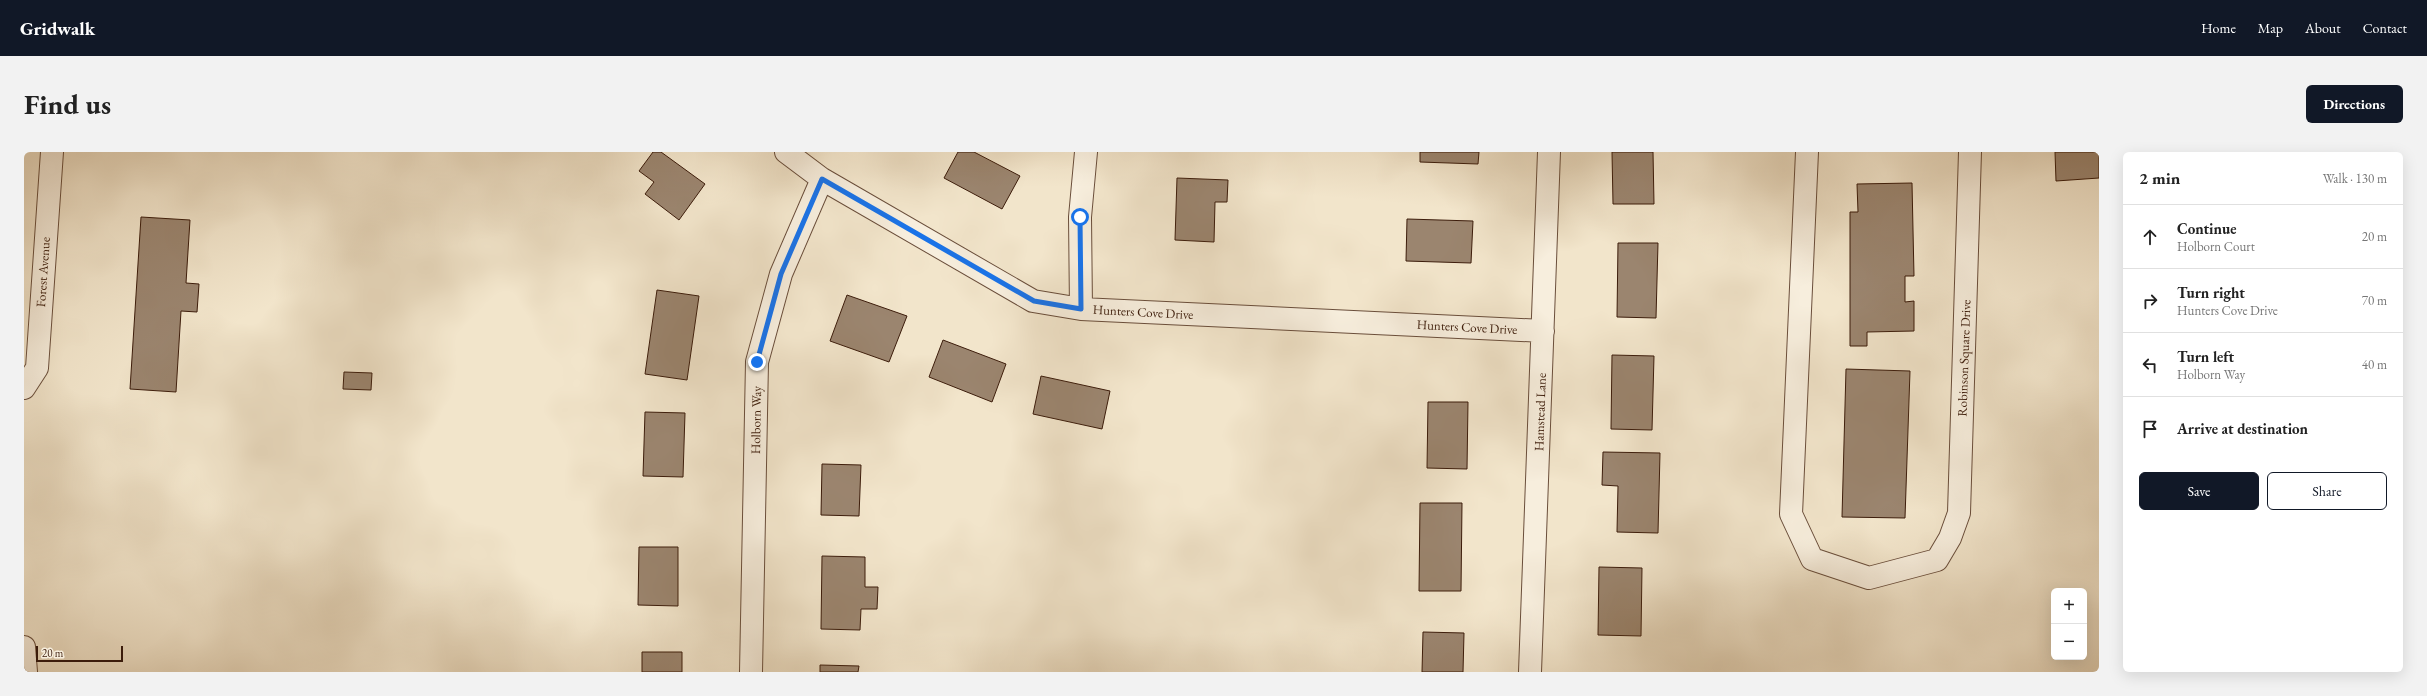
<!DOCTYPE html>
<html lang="en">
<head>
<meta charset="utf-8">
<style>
	:root { --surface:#fff; --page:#f2f2f2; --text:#222; --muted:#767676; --line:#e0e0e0; --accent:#111827 }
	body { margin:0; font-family:"EB Garamond",serif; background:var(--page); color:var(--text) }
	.controls { position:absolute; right:12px; bottom:12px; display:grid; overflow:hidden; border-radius:6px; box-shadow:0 4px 16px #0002 }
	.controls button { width:36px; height:36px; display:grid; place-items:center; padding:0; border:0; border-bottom:1px solid var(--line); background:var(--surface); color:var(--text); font:20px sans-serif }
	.scale { position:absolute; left:12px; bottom:10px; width:87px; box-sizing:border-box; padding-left:4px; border:2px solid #3c1c0b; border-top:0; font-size:11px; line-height:14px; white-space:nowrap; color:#3c1c0b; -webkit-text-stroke:3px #f7eedd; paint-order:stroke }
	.stop { position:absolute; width:12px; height:12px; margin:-9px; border:3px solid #1a73e8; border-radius:50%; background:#fff }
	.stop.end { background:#1a73e8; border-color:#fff; box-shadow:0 1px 4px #0008 }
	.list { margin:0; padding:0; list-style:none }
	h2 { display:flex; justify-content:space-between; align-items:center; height:52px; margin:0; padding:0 16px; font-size:17px }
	h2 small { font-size:13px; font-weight:400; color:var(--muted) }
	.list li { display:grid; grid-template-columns:26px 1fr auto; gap:12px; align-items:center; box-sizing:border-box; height:64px; padding:0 16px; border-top:1px solid var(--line) }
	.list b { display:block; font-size:15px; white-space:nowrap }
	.list p { margin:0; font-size:13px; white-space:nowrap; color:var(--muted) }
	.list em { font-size:13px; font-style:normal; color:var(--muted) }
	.actions { display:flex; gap:8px; padding:12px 16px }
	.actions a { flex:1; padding:9px 0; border:1px solid var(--accent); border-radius:6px; text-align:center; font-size:14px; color:var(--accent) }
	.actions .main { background:var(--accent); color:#fff }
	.icon { flex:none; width:22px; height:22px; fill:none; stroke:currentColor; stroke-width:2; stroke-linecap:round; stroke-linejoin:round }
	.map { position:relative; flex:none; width:2075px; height:520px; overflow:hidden; border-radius:6px }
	header { display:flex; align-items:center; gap:24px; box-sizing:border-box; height:56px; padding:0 20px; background:var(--accent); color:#fff }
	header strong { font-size:19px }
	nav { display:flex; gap:22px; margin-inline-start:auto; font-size:14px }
	.intro { display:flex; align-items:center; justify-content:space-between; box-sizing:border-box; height:96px; padding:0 24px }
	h1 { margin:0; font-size:28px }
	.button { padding:10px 18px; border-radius:6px; background:var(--accent); color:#fff; font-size:14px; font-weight:700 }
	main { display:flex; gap:24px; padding:0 24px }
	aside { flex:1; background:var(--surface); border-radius:6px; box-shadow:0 4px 16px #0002 }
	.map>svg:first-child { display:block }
	.building { fill:#9b856f; stroke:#3c1c0b }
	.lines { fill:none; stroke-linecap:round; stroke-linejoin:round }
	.minor-casing { stroke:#6a4e3b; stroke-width:24 }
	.minor { stroke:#f7eedd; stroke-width:22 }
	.route { stroke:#1a73e8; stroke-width:5 }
	.labels { text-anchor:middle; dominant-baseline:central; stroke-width:3; stroke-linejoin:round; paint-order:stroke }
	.street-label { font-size:13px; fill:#3c1c0b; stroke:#f7eedd }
</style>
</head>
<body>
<header>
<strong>Gridwalk</strong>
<nav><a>Home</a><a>Map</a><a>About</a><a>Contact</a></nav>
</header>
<div class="intro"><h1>Find us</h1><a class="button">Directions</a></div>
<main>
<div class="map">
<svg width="2075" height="520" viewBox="0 0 2075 520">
	<rect width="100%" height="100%" fill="#f2e5cb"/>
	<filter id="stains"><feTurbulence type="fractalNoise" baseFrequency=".005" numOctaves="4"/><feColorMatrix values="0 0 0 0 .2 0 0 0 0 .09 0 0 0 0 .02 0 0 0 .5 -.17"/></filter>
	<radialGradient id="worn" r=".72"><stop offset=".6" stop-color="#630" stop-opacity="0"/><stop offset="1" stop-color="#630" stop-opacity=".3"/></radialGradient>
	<path class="building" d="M 629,0 L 637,0 L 681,32 L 655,68 L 621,42 L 630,30 L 615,19 Z
		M 934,0 L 950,0 L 996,24 L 978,57 L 920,26 Z
		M 1396,0 L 1455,0 L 1454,12 L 1396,10 Z
		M 1588,0 L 1629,0 L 1630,52 L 1589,52 Z
		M 2031,0 L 2075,0 L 2075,26 L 2032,29 Z
		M 1153,26 L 1204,28 L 1203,50 L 1191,50 L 1190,90 L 1151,88 Z
		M 1888,31 L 1890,124 L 1881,124 L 1881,150 L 1890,149 L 1890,179 L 1843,180 L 1843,194 L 1826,194 L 1826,60 L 1834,60 L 1833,32 Z
		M 117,65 L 166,68 L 162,131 L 175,132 L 173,160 L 157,159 L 152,240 L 106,237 Z
		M 1383,67 L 1449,69 L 1447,111 L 1382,109 Z
		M 1594,91 L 1634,91 L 1632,166 L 1593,165 Z
		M 633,138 L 675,144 L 663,228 L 621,222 Z
		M 823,143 L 883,164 L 865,210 L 806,189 Z
		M 919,188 L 982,212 L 968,250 L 905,225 Z
		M 1588,203 L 1630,204 L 1628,278 L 1587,277 Z
		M 1822,217 L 1886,219 L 1881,366 L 1818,365 Z
		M 320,220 L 348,221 L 347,238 L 319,237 Z
		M 1017,224 L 1086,239 L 1078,277 L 1009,262 Z
		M 1404,250 L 1444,250 L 1443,317 L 1403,316 Z
		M 621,260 L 661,261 L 659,325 L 619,324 Z
		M 1579,300 L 1636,301 L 1634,381 L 1593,380 L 1594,334 L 1578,333 Z
		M 798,312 L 837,313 L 835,364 L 797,363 Z
		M 1396,351 L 1438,351 L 1437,439 L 1395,439 Z
		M 615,395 L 654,395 L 654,454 L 614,453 Z
		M 798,404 L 841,405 L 841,435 L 854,435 L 853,457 L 837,457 L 836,478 L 797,477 Z
		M 1575,415 L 1618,416 L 1617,484 L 1574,483 Z
		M 1399,480 L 1440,481 L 1439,520 L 1398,520 Z
		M 618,500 L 658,500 L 658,520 L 618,520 Z
		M 796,513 L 835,514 L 834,520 L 796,520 Z"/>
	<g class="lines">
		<g class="minor-casing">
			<path id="minor" d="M 762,0 L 798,27 L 1009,149 L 1057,157 L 1519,179
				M 1783,0 L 1767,362 L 1788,407 L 1845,426 L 1913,408 L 1926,386 L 1935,361 L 1946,0
				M 1057,157 L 1056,65 L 1062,0
				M 0,236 L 13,216 L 28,0
				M 0,495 L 2,520
				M 727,520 L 733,210 L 757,122 L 798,27
				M 1506,520 L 1525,0"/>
		</g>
		<use href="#minor" class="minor"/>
	</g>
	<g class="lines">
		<path class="route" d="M 733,210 L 757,122 L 798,27 L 1010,149 L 1057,157 L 1056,65"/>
	</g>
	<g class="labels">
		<g class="street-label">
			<text transform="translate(19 120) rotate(-86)">Forest Avenue</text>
			<text transform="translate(1119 160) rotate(3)">Hunters Cove Drive</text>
			<text transform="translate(1443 175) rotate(3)">Hunters Cove Drive</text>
			<text transform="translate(1940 206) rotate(-88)">Robinson Square Drive</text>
			<text transform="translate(1516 260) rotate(-88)">Hamstead Lane</text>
			<text transform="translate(732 268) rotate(-89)">Holborn Way</text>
		</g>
	</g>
	<rect width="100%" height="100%" filter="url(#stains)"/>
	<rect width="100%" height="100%" fill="url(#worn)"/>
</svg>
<div class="controls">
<button>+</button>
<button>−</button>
</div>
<div class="scale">20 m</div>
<div class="stop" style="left:1056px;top:65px"></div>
<div class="stop end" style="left:733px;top:210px"></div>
</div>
<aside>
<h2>2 min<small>Walk · 130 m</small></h2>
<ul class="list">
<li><svg class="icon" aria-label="ahead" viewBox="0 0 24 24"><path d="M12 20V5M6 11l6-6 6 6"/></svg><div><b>Continue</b><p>Holborn Court</p></div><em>20 m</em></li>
<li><svg class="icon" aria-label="right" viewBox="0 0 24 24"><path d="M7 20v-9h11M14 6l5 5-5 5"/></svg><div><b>Turn right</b><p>Hunters Cove Drive</p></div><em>70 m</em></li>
<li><svg class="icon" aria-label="left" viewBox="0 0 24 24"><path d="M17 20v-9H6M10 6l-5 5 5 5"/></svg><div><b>Turn left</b><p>Holborn Way</p></div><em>40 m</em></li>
<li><svg class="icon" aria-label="arrive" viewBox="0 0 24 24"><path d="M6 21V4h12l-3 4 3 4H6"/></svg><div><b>Arrive at destination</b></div></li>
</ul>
<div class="actions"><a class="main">Save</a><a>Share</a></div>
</aside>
</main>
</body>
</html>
